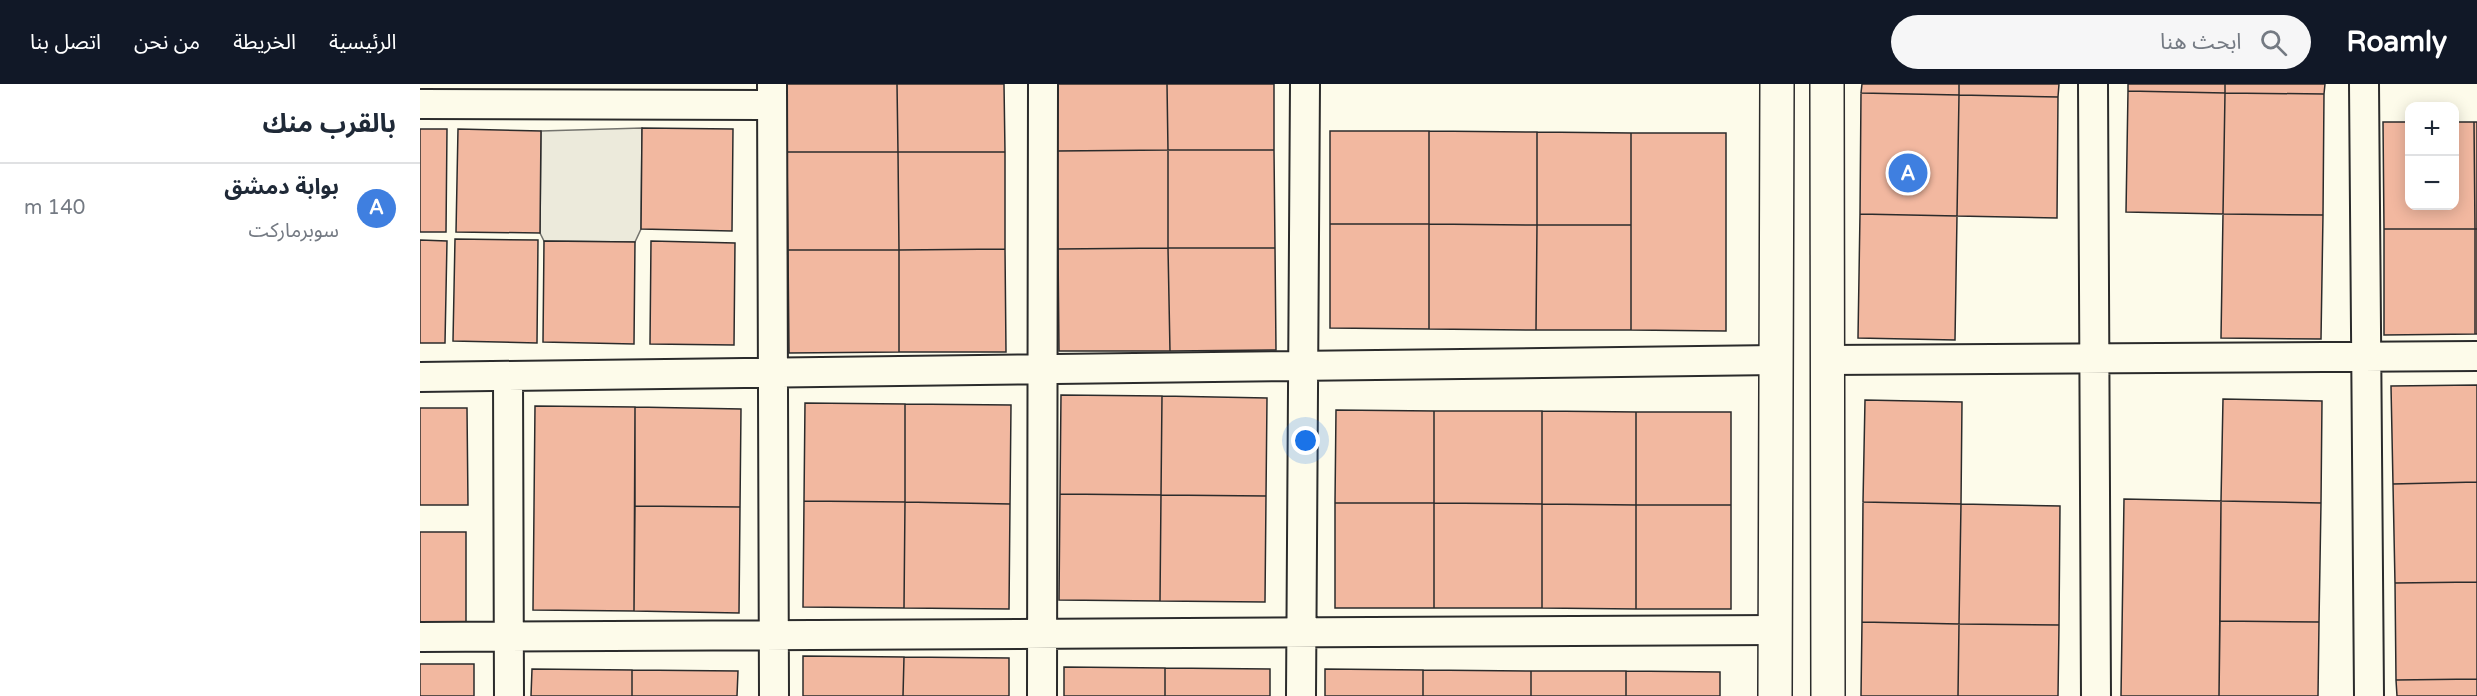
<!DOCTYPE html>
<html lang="ar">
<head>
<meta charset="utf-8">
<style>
	:root { --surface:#fff; --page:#f6f6f7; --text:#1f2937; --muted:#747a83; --line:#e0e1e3; --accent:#111827 }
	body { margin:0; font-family:"Varela Round","Noto Sans Arabic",sans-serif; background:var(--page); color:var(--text); direction:rtl }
	.controls { position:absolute; right:18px; top:18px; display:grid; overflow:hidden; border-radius:12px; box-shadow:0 3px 15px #0003 }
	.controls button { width:54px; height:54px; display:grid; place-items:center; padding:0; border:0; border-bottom:2px solid var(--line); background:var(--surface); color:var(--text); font:30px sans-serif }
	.you { position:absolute; left:886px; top:357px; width:21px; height:21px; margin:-15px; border:4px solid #fff; border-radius:50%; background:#1a73e8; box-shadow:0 0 0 9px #1a73e833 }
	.badge { display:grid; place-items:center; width:39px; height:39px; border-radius:50%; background:var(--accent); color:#fff; font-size:20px; font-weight:700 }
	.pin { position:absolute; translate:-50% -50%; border:3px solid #fff; box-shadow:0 2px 6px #0006 }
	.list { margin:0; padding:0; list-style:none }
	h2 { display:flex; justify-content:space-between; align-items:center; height:78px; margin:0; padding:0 24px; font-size:26px }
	h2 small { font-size:20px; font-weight:400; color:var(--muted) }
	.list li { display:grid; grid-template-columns:39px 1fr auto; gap:18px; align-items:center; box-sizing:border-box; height:90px; padding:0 24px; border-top:2px solid var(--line) }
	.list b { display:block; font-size:22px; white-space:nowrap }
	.list p { margin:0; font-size:20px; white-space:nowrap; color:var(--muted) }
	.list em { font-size:20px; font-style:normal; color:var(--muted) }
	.icon { flex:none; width:33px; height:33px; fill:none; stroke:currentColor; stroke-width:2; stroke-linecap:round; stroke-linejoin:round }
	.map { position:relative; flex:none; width:2057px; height:612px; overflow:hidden; direction:ltr }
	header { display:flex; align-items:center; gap:36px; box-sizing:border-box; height:84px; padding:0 30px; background:var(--accent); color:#fff }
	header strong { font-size:28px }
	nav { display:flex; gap:33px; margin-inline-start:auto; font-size:21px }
	.search { width:420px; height:54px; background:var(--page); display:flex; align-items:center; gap:15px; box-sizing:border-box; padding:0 21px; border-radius:33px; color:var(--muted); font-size:22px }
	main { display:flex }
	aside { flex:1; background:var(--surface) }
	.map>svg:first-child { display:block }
	.parking { fill:#eceadb; stroke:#74746e; stroke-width:1.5 }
	.building { fill:#f2b8a0; stroke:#2b2b2b; stroke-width:1.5 }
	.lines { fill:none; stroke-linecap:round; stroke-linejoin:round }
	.minor-casing { stroke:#2b2b2b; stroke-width:32 }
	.tertiary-casing { stroke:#2b2b2b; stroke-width:36 }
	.minor { stroke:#fdfbea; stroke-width:28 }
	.tertiary { stroke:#fdfbea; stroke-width:33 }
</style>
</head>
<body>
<header>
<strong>Roamly</strong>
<div class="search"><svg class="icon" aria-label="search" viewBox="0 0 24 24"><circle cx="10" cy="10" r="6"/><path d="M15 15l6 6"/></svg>ابحث هنا</div>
<nav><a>الرئيسية</a><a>الخريطة</a><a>من نحن</a><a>اتصل بنا</a></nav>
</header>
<main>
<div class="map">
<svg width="2057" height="612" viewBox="0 0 2057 612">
	<rect width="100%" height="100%" fill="#fdfbea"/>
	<path class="parking" d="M 222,44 L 221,145 L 215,158 L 124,157 L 120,149 L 121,47 Z"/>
	<path class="building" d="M 367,0 L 477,0 L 478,68 L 367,68 Z
		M 477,0 L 584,0 L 585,68 L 478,68 Z
		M 637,0 L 747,0 L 748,66 L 637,67 Z
		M 747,0 L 854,0 L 854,66 L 748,66 Z
		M 1442,0 L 1539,0 L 1539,11 L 1441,9 Z
		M 1539,0 L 1639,0 L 1638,13 L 1539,11 Z
		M 1708,0 L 1805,0 L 1805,9 L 1708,7 Z
		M 1805,0 L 1905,0 L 1904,10 L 1805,9 Z
		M 1708,7 L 1805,9 L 1803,130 L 1706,128 Z
		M 1441,9 L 1539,11 L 1537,132 L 1440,130 Z
		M 1805,9 L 1904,10 L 1903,131 L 1803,130 Z
		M 1539,11 L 1638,13 L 1637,134 L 1537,132 Z
		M 1963,38 L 1990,38 L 1990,122 L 2034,122 L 2034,38 L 2054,38 L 2055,145 L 1964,145 Z
		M 2054,38 L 2057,38 L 2057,145 L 2055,145 Z
		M 222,44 L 313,45 L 312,147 L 221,145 Z
		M 0,45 L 27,45 L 26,148 L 0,148 Z
		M 38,45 L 121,47 L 120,149 L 36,148 Z
		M 910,47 L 1009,47 L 1009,140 L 910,140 Z
		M 1009,47 L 1117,48 L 1117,141 L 1009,140 Z
		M 1117,48 L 1211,49 L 1211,141 L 1117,141 Z
		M 1211,49 L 1306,49 L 1306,247 L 1211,246 Z
		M 748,66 L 748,164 L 638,165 L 637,67 Z
		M 748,66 L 854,66 L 855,164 L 748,164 Z
		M 367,68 L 478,68 L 479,166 L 368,166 Z
		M 478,68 L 585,68 L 585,165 L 479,166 Z
		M 1440,130 L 1537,132 L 1535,256 L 1438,254 Z
		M 1803,130 L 1903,131 L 1901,255 L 1801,254 Z
		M 910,140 L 1009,140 L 1009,245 L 910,244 Z
		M 1009,140 L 1117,141 L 1116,246 L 1009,245 Z
		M 1117,141 L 1211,141 L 1211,246 L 1116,246 Z
		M 1964,145 L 2055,145 L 2055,250 L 1964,251 Z
		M 2055,145 L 2057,145 L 2057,250 L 2055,250 Z
		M 35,155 L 118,156 L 117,259 L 33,257 Z
		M 0,156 L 27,157 L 25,259 L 0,259 Z
		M 124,157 L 215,158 L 214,260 L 123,258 Z
		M 231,157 L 315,159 L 314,261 L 230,260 Z
		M 748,164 L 750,267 L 639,267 L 638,165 Z
		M 748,164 L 855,164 L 856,266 L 750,267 Z
		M 585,165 L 586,268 L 479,268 L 479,166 Z
		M 368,166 L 479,166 L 479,268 L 369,269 Z
		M 2057,301 L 2057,398 L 1973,400 L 1971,302 Z
		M 641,311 L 742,312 L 741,411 L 640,410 Z
		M 742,312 L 847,314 L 846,412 L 741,411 Z
		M 1803,315 L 1902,317 L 1901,419 L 1801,417 Z
		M 1445,316 L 1542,318 L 1541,420 L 1443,418 Z
		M 385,319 L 485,320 L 485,418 L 384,417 Z
		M 485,320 L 591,321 L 590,420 L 485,418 Z
		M 115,322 L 215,323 L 214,527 L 113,526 Z
		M 215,323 L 321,325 L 320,423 L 215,422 Z
		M 0,324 L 47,324 L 48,421 L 0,421 Z
		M 916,326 L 1014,327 L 1014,419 L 915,419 Z
		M 1014,327 L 1122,327 L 1122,420 L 1014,419 Z
		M 1122,327 L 1216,328 L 1216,421 L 1122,420 Z
		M 1216,328 L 1311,328 L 1311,421 L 1216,421 Z
		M 2057,398 L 2057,498 L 1975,499 L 1973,400 Z
		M 640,410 L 741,411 L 740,517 L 639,516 Z
		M 741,411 L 846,412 L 845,518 L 740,517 Z
		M 1704,415 L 1801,417 L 1799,612 L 1701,612 Z
		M 384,417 L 485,418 L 484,524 L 383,523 Z
		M 1801,417 L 1901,419 L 1899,538 L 1800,537 Z
		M 485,418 L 590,420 L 589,525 L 484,524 Z
		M 1443,418 L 1541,420 L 1539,540 L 1442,538 Z
		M 915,419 L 1014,419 L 1014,524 L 915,524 Z
		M 1014,419 L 1122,420 L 1122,524 L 1014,524 Z
		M 1122,420 L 1216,421 L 1216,525 L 1122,524 Z
		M 1541,420 L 1640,422 L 1639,541 L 1539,540 Z
		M 1216,421 L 1311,421 L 1311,525 L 1216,525 Z
		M 215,422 L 320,423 L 319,529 L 214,527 Z
		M 0,448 L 46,448 L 46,544 L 0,544 Z
		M 2057,498 L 2057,595 L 1976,596 L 1975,499 Z
		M 1800,537 L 1899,538 L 1898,612 L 1799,612 Z
		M 1442,538 L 1539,540 L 1538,612 L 1441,612 Z
		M 1539,540 L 1639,541 L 1638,612 L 1538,612 Z
		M 383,572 L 484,573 L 483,612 L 383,612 Z
		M 484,573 L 589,574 L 589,612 L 483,612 Z
		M 0,580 L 54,580 L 54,612 L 0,612 Z
		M 644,583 L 745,584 L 745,612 L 644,612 Z
		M 745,584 L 850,585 L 850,612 L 745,612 Z
		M 112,585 L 212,586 L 212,612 L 111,612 Z
		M 905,585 L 1003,586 L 1003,612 L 905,612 Z
		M 212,586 L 318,587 L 317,612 L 212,612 Z
		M 1003,586 L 1111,587 L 1111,612 L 1003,612 Z
		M 1111,587 L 1206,587 L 1206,612 L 1111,612 Z
		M 1206,587 L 1300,588 L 1300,612 L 1206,612 Z
		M 2057,595 L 2057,612 L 1977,612 L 1976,596 Z"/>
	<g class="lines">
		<g class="minor-casing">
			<path id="minor" d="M 352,0 L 354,612
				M 1673,0 L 1676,612
				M 1944,0 L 1949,612
				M 0,20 L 352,21
				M 1407,276 L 2057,272
				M 88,292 L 89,612
				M 0,293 L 1356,276
				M 0,553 L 1355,546
				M 622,612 L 623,0
				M 881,612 L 885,0"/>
		</g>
		<g class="tertiary-casing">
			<path id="tertiary" d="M 1407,0 L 1408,612
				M 1355,612 L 1357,0"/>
		</g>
		<use href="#minor" class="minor"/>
		<use href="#tertiary" class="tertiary"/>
	</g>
</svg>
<div class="controls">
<button>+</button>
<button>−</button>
</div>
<div class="you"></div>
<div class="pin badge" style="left:1488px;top:89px;background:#3f7fe0">A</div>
</div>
<aside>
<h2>بالقرب منك<small></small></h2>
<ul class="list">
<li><span class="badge" style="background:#3f7fe0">A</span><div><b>بوابة دمشق</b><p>سوبرماركت</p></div><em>140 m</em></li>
</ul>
</aside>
</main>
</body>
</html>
